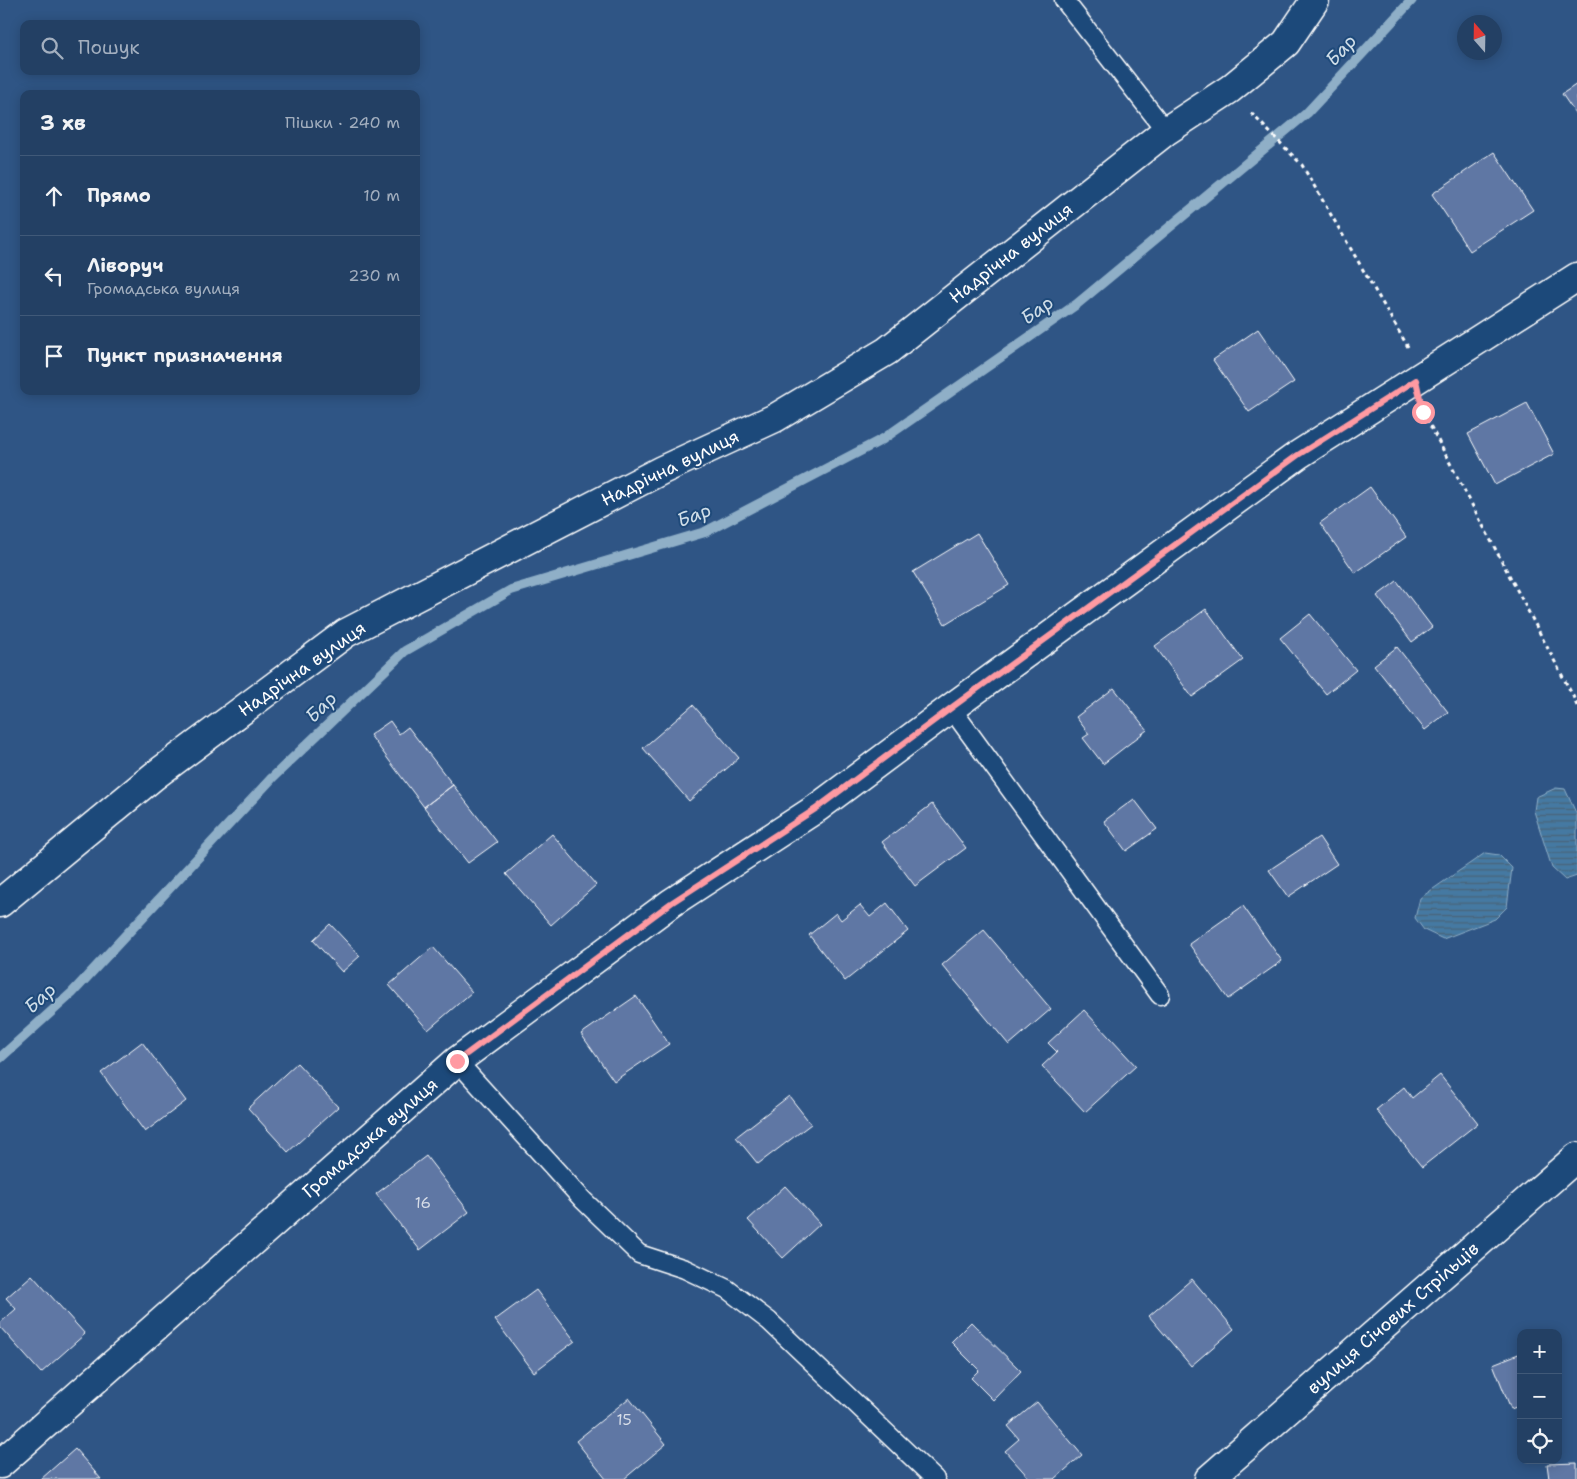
<!DOCTYPE html>
<html lang="uk">
<head>
<meta charset="utf-8">
<style>
	:root { --surface:#234064; --page:#2f4b6d; --text:#f1f3f6; --muted:#a3afbf; --line:#405978 }
	body { margin:0; font-family:"Shantell Sans",sans-serif; background:var(--page); color:var(--text) }
	.controls { position:absolute; right:15px; bottom:15px; display:grid; overflow:hidden; border-radius:10px; box-shadow:0 2px 12px #0003 }
	.controls button { width:45px; height:45px; display:grid; place-items:center; padding:0; border:0; border-bottom:1px solid var(--line); background:var(--surface); color:var(--text); font:25px sans-serif }
	.compass { position:absolute; left:1457px; top:15px; width:45px; height:45px; border-radius:50%; background:var(--surface); box-shadow:0 2px 12px #0003; rotate:340deg }
	.stop { position:absolute; width:15px; height:15px; margin:-11px; border:4px solid #ff9aa2; border-radius:50%; background:#fff }
	.stop.end { background:#ff9aa2; border-color:#fff; box-shadow:0 1px 5px #0008 }
	.list { margin:0; padding:0; list-style:none }
	h2 { display:flex; justify-content:space-between; align-items:center; height:65px; margin:0; padding:0 20px; font-size:21px }
	h2 small { font-size:16px; font-weight:400; color:var(--muted) }
	.list li { display:grid; grid-template-columns:32px 1fr auto; gap:15px; align-items:center; box-sizing:border-box; height:80px; padding:0 20px; border-top:1px solid var(--line) }
	.list b { display:block; font-size:19px; white-space:nowrap }
	.list p { margin:0; font-size:16px; white-space:nowrap; color:var(--muted) }
	.list em { font-size:16px; font-style:normal; color:var(--muted) }
	.icon { flex:none; width:28px; height:28px; fill:none; stroke:currentColor; stroke-width:2; stroke-linecap:round; stroke-linejoin:round }
	.map { position:relative; flex:none; width:1577px; height:1479px; overflow:hidden }
	.search { position:absolute; background:var(--surface); box-shadow:0 2px 12px #0003; left:20px; top:20px; width:400px; height:55px; display:flex; align-items:center; gap:12px; box-sizing:border-box; padding:0 18px; border-radius:10px; color:var(--muted); font-size:19px }
	.panel { position:absolute; background:var(--surface); box-shadow:0 2px 12px #0003; left:20px; top:90px; width:400px; height:305px; border-radius:10px }
	.map>svg:first-child { display:block }
	.water { fill:url(#water-rules); stroke:#8fafc7 }
	.lines { fill:none; stroke-linecap:round; stroke-linejoin:round }
	.stream { stroke:#8fafc7; stroke-width:10 }
	.building { fill:#5e77a4; stroke:#fff }
	.lane-casing { stroke:#fff; stroke-width:21 }
	.street-casing { stroke:#fff; stroke-width:31 }
	.path { stroke:#fff; stroke-width:3; stroke-dasharray:4 4; stroke-linecap:butt }
	.lane { stroke:#1f4a7a; stroke-width:18 }
	.street { stroke:#1f4a7a; stroke-width:28 }
	.route { stroke:#ff9aa2; stroke-width:6 }
	.labels { text-anchor:middle; dominant-baseline:central; stroke-width:4; stroke-linejoin:round; paint-order:stroke }
	.number-label { font-size:15px; fill:#d7dde8 }
	.street-label { font-size:18px; fill:#fff; stroke:#1f4a7a }
	.water-label { font-size:19px; font-style:italic; fill:#d0dee8; stroke:#1f4a7a }
</style>
</head>
<body>
<div class="map">
<svg width="1577" height="1479" viewBox="0 0 1577 1479">
	<defs>
		<pattern id="water-rules" width="6" height="5" patternUnits="userSpaceOnUse" patternTransform="scale(1.25)"><rect width="6" height="5" fill="#4579a2"/><path d="M0 2.5h6" fill="none" stroke="#486277"/></pattern>
	</defs>
	<rect width="100%" height="100%" fill="#2f5585"/>
	<filter id="ink" filterUnits="userSpaceOnUse"><feTurbulence type="fractalNoise" baseFrequency=".02" numOctaves="2"/><feDisplacementMap in="SourceGraphic" scale="10" xChannelSelector="R" yChannelSelector="G"/><feConvolveMatrix kernelMatrix="1 2 1 2 8 2 1 2 1" color-interpolation-filters="sRGB"/></filter>
	<g filter="url(#ink)">
		<path class="water" d="M 1556,788 L 1565,789 L 1577,815 L 1577,876 L 1565,880 L 1552,868 L 1534,811 L 1536,797 Z
			M 1485,853 L 1499,855 L 1512,868 L 1507,907 L 1495,919 L 1443,939 L 1424,930 L 1415,918 L 1420,898 Z"/>
		<g class="lines">
			<path class="stream" d="M 0,1058 L 72,993 L 272,778 L 405,651 L 511,590 L 705,532 L 883,439 L 1077,304 L 1307,113 L 1412,0"/>
		</g>
		<path class="building" d="M 1577,84 L 1577,116 L 1562,94 Z
			M 1494,152 L 1533,210 L 1470,251 L 1432,194 Z
			M 1258,329 L 1294,382 L 1249,412 L 1213,360 Z
			M 1527,403 L 1554,454 L 1495,485 L 1468,434 Z
			M 1370,487 L 1406,537 L 1355,573 L 1320,523 Z
			M 977,533 L 1009,585 L 945,624 L 913,572 Z
			M 1397,581 L 1432,627 L 1412,642 L 1377,596 Z
			M 1206,609 L 1243,660 L 1192,697 L 1155,646 Z
			M 1310,614 L 1356,670 L 1326,694 L 1280,638 Z
			M 1397,647 L 1448,712 L 1425,730 L 1374,665 Z
			M 1114,688 L 1147,730 L 1103,764 L 1083,738 L 1089,734 L 1076,717 Z
			M 693,705 L 739,758 L 689,801 L 643,748 Z
			M 390,721 L 399,734 L 408,727 L 453,785 L 424,807 L 370,735 Z
			M 453,785 L 497,842 L 468,863 L 424,807 Z
			M 1134,799 L 1157,829 L 1126,851 L 1104,821 Z
			M 932,804 L 966,848 L 915,886 L 882,842 Z
			M 552,834 L 596,885 L 551,925 L 506,874 Z
			M 1319,837 L 1337,864 L 1288,897 L 1269,870 Z
			M 887,903 L 908,931 L 845,981 L 809,935 L 836,913 L 841,920 L 860,905 L 870,917 Z
			M 1243,906 L 1282,961 L 1228,999 L 1189,944 Z
			M 330,924 L 360,956 L 342,972 L 313,940 Z
			M 984,930 L 1051,1009 L 1009,1045 L 942,965 Z
			M 433,947 L 472,992 L 428,1030 L 389,985 Z
			M 636,996 L 669,1044 L 614,1081 L 581,1034 Z
			M 1084,1010 L 1136,1066 L 1085,1112 L 1042,1066 L 1057,1052 L 1048,1043 Z
			M 142,1042 L 186,1101 L 145,1132 L 101,1073 Z
			M 297,1063 L 338,1107 L 288,1152 L 248,1108 Z
			M 1440,1075 L 1478,1123 L 1422,1167 L 1376,1110 L 1404,1087 L 1412,1098 Z
			M 789,1096 L 811,1124 L 758,1164 L 736,1137 Z
			M 426,1156 L 469,1212 L 420,1250 L 376,1194 Z
			M 785,1186 L 820,1224 L 783,1258 L 748,1220 Z
			M 32,1275 L 85,1334 L 41,1373 L 0,1327 L 0,1323 L 16,1309 L 6,1298 Z
			M 1192,1279 L 1234,1329 L 1191,1366 L 1149,1316 Z
			M 536,1290 L 575,1341 L 534,1372 L 495,1320 Z
			M 971,1322 L 1021,1371 L 993,1400 L 971,1378 L 979,1370 L 951,1342 Z
			M 1521,1353 L 1521,1405 L 1511,1409 L 1493,1364 Z
			M 629,1398 L 666,1444 L 624,1479 L 606,1479 L 576,1441 Z
			M 1037,1402 L 1082,1455 L 1055,1479 L 1030,1479 L 1005,1451 L 1019,1439 L 1008,1426 Z
			M 75,1449 L 101,1479 L 41,1479 Z
			M 1577,1463 L 1577,1479 L 1549,1479 L 1547,1464 Z"/>
		<g class="lines">
			<g class="lane-casing">
				<path id="lane" d="M 1064,0 L 1166,131
					M 951,708 L 1160,995
					M 457,1061 L 583,1200 L 639,1254 L 685,1269 L 727,1289 L 769,1321 L 935,1479"/>
			</g>
			<g class="street-casing">
				<path id="street" d="M 0,903 L 154,776 L 346,633 L 662,470 L 775,418 L 887,351 L 1166,131 L 1230,89 L 1286,43 L 1315,0
					M 0,1464 L 457,1061 L 671,903 L 817,808 L 951,708 L 1298,455 L 1577,277
					M 1209,1479 L 1577,1157"/>
			</g>
			<path class="path" d="M 1251,113 L 1302,165 L 1408,347
				M 1423,412 L 1573,696 L 1577,706"/>
			<use href="#lane" class="lane"/>
			<use href="#street" class="street"/>
		</g>
	</g>
	<g class="lines" filter="url(#ink)">
		<path class="route" d="M 457,1061 L 671,903 L 817,808 L 951,708 L 1298,455 L 1416,380 L 1423,412"/>
	</g>
	<g class="labels">
		<g class="number-label">
			<text x="423" y="1203">16</text>
			<text x="624" y="1420">15</text>
		</g>
		<g class="street-label">
			<text transform="translate(1011 253) rotate(-38)">Надрічна вулиця</text>
			<text transform="translate(670 468) rotate(-26)">Надрічна вулиця</text>
			<text transform="translate(302 669) rotate(-35)">Надрічна вулиця</text>
			<text transform="translate(370 1138) rotate(-41)">Громадська вулиця</text>
			<text transform="translate(1393 1318) rotate(-41)">вулиця Січових Стрільців</text>
		</g>
		<g class="water-label">
			<text transform="translate(1341 50) rotate(-47)">Бар</text>
			<text transform="translate(1037 310) rotate(-35)">Бар</text>
			<text transform="translate(694 515) rotate(-21)">Бар</text>
			<text transform="translate(321 707) rotate(-44)">Бар</text>
			<text transform="translate(40 998) rotate(-42)">Бар</text>
		</g>
	</g>
</svg>
<div class="controls">
<button>+</button>
<button>−</button>
<button><svg class="icon" aria-label="locate" viewBox="0 0 24 24"><circle cx="12" cy="12" r="6"/><path d="M12 2v4M12 18v4M2 12h4M18 12h4"/></svg></button>
</div>
<svg class="compass" viewBox="-18 -18 36 36"><path d="M0-13l5 13h-10z" fill="#e53935"/><path d="M0 13l5-13h-10z" fill="#a3afbf"/></svg>
<div class="stop" style="left:1423px;top:412px"></div>
<div class="stop end" style="left:457px;top:1061px"></div>
<div class="search"><svg class="icon" aria-label="search" viewBox="0 0 24 24"><circle cx="10" cy="10" r="6"/><path d="M15 15l6 6"/></svg>Пошук</div>
<section class="panel">
<h2>3 хв<small>Пішки · 240 m</small></h2>
<ul class="list">
<li><svg class="icon" aria-label="ahead" viewBox="0 0 24 24"><path d="M12 20V5M6 11l6-6 6 6"/></svg><div><b>Прямо</b></div><em>10 m</em></li>
<li><svg class="icon" aria-label="left" viewBox="0 0 24 24"><path d="M17 20v-9H6M10 6l-5 5 5 5"/></svg><div><b>Ліворуч</b><p>Громадська вулиця</p></div><em>230 m</em></li>
<li><svg class="icon" aria-label="arrive" viewBox="0 0 24 24"><path d="M6 21V4h12l-3 4 3 4H6"/></svg><div><b>Пункт призначення</b></div></li>
</ul>
</section>
</div>
</body>
</html>
